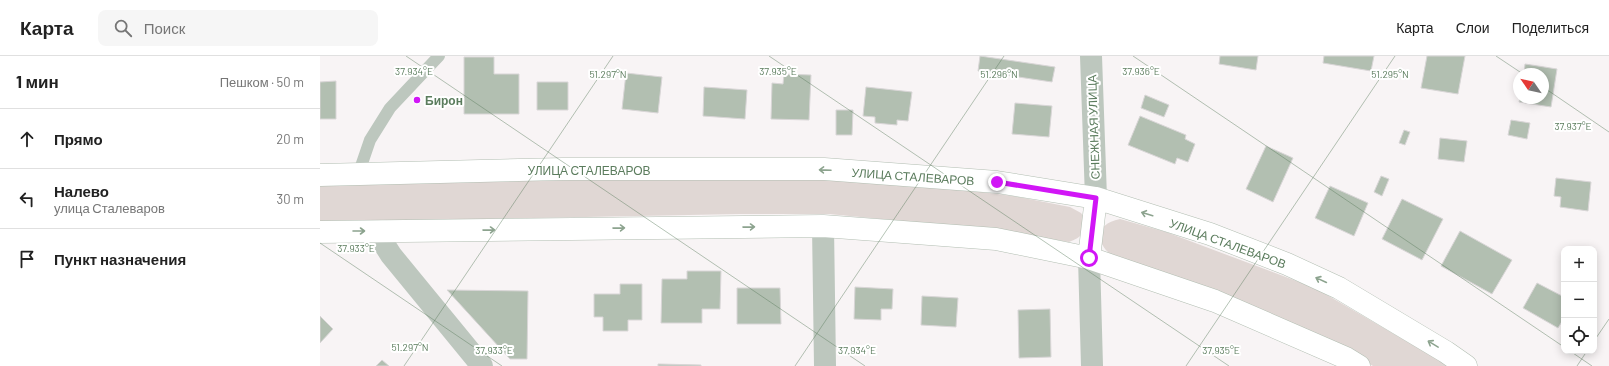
<!DOCTYPE html>
<html lang="ru">
<head>
<meta charset="utf-8">
<style>
	:root { --surface:#fff; --page:#f6f6f6; --text:#222; --muted:#767676; --line:#e0e0e0 }
	body { margin:0; font-family:Barlow,sans-serif; background:var(--page); color:var(--text) }
	.controls { position:absolute; right:12px; bottom:12px; display:grid; overflow:hidden; border-radius:8px; box-shadow:0 2px 10px #0003 }
	.controls button { width:36px; height:36px; display:grid; place-items:center; padding:0; border:0; border-bottom:1px solid var(--line); background:var(--surface); color:var(--text); font:20px sans-serif }
	.compass { position:absolute; left:1193px; top:12px; width:36px; height:36px; border-radius:50%; background:var(--surface); box-shadow:0 2px 10px #0003; rotate:304deg }
	.stop { position:absolute; width:12px; height:12px; margin:-9px; border:3px solid #d116f6; border-radius:50%; background:#fff }
	.stop.end { background:#d116f6; border-color:#fff; box-shadow:0 1px 4px #0008 }
	.list { margin:0; padding:0; list-style:none }
	h2 { display:flex; justify-content:space-between; align-items:center; height:52px; margin:0; padding:0 16px; font-size:17px }
	h2 small { font-size:13px; font-weight:400; color:var(--muted) }
	.list li { display:grid; grid-template-columns:26px 1fr auto; gap:12px; align-items:center; box-sizing:border-box; height:60px; padding:0 16px; border-top:1px solid var(--line) }
	.list b { display:block; font-size:15px; white-space:nowrap }
	.list p { margin:0; font-size:13px; white-space:nowrap; color:var(--muted) }
	.list em { font-size:13px; font-style:normal; color:var(--muted) }
	.icon { flex:none; width:22px; height:22px; fill:none; stroke:currentColor; stroke-width:2; stroke-linecap:round; stroke-linejoin:round }
	.map { position:relative; flex:none; width:1289px; height:310px; overflow:hidden }
	header { display:flex; align-items:center; gap:24px; box-sizing:border-box; height:56px; padding:0 20px; background:var(--surface); border-bottom:1px solid var(--line) }
	header strong { font-size:19px }
	nav { display:flex; gap:22px; margin-inline-start:auto; font-size:14px }
	.search { width:280px; height:36px; background:var(--page); display:flex; align-items:center; gap:10px; box-sizing:border-box; padding:0 14px; border-radius:8px; color:var(--muted); font-size:15px }
	main { display:flex }
	aside { flex:1; background:var(--surface) }
	.map>svg:first-child { display:block }
	.green { fill:#e0d7d4 }
	.building { fill:#b2bfb1; stroke:#d9d6d7 }
	.lines { fill:none; stroke-linecap:round; stroke-linejoin:round }
	.secondary-casing { stroke:#b2beb2; stroke-width:23 }
	.service { stroke:#bdc7be; stroke-width:12 }
	.minor { stroke:#bdc7be; stroke-width:22 }
	.secondary { stroke:#fff; stroke-width:22 }
	.oneway { stroke:#8ca38e }
	.route { stroke:#d116f6; stroke-width:5 }
	.ticks { fill:none; stroke:#5b7c5d; stroke-width:1; stroke-opacity:0.45 }
	.poi-dot { fill:#d116f6; stroke:#fff; stroke-width:1.5 }
	.labels { text-anchor:middle; dominant-baseline:central; stroke-width:4; stroke-linejoin:round; paint-order:stroke }
	.poi-label { font-size:12px; font-weight:bold; fill:#5b7c5d; stroke:#fff; text-anchor:start }
	.street-label { font-size:12px; fill:#5b7c5d; stroke:#fff }
	.ticks-label { font-size:10px; text-anchor:middle; fill:#5b7c5d; stroke:#fff; stroke-width:4; stroke-linejoin:round; paint-order:stroke }
</style>
</head>
<body>
<header>
<strong>Карта</strong>
<div class="search"><svg class="icon" aria-label="search" viewBox="0 0 24 24"><circle cx="10" cy="10" r="6"/><path d="M15 15l6 6"/></svg>Поиск</div>
<nav><a>Карта</a><a>Слои</a><a>Поделиться</a></nav>
</header>
<main>
<aside>
<h2>1 мин<small>Пешком · 50 m</small></h2>
<ul class="list">
<li><svg class="icon" aria-label="ahead" viewBox="0 0 24 24"><path d="M12 20V5M6 11l6-6 6 6"/></svg><div><b>Прямо</b></div><em>20 m</em></li>
<li><svg class="icon" aria-label="left" viewBox="0 0 24 24"><path d="M17 20v-9H6M10 6l-5 5 5 5"/></svg><div><b>Налево</b><p>улица Сталеваров</p></div><em>30 m</em></li>
<li><svg class="icon" aria-label="arrive" viewBox="0 0 24 24"><path d="M6 21V4h12l-3 4 3 4H6"/></svg><div><b>Пункт назначения</b></div></li>
</ul>
</aside>
<div class="map">
<svg width="1289" height="310" viewBox="0 0 1289 310">
	<rect width="100%" height="100%" fill="#f8f4f5"/>
	<path class="green" d="M 404,121 L 514,122 L 605,129 L 693,140 L 750,151 L 761,157 L 766,164 C 764,178 762,181 749,186 L 677,174 L 509,158 L 420,158 L 0,166 L 0,129 Z
		M 800,163 L 846,176 L 995,232 L 1129,310 L 1053,310 L 1003,280 L 791,199 C 774,184 776,168 800,163 Z"/>
	<path class="building" d="M 660,0 L 735,11 L 732,26 L 658,15 Z
		M 900,0 L 938,0 L 936,14 L 899,8 Z
		M 1004,0 L 1054,0 L 1051,15 L 1003,7 Z
		M 1107,0 L 1145,0 L 1138,38 L 1101,32 Z
		M 144,1 L 174,1 L 174,18 L 199,18 L 199,58 L 144,58 Z
		M 1205,8 L 1237,13 L 1231,51 L 1199,46 L 1200,42 L 1223,42 L 1223,18 L 1204,18 Z
		M 306,17 L 342,21 L 338,57 L 302,53 Z
		M 464,18 L 491,19 L 489,64 L 451,63 L 452,27 L 463,28 Z
		M 16,25 L 16,63 L 0,63 L 0,26 Z
		M 217,26 L 248,26 L 248,54 L 217,54 Z
		M 384,31 L 427,34 L 425,63 L 383,60 Z
		M 546,31 L 592,36 L 588,65 L 577,64 L 577,69 L 555,67 L 555,61 L 543,60 Z
		M 825,39 L 849,49 L 844,61 L 821,52 Z
		M 695,47 L 732,50 L 729,81 L 692,78 Z
		M 516,54 L 533,54 L 532,79 L 516,79 Z
		M 820,60 L 866,79 L 865,83 L 875,88 L 868,106 L 857,102 L 855,108 L 808,89 Z
		M 1191,64 L 1210,67 L 1207,83 L 1188,79 Z
		M 1084,74 L 1090,76 L 1085,89 L 1079,87 Z
		M 1120,82 L 1147,85 L 1144,106 L 1118,103 Z
		M 946,90 L 973,102 L 953,146 L 926,133 Z
		M 1061,120 L 1069,123 L 1062,140 L 1054,136 Z
		M 1236,122 L 1271,126 L 1268,155 L 1240,151 L 1241,141 L 1234,140 Z
		M 1010,130 L 1048,147 L 1034,180 L 995,162 Z
		M 1082,143 L 1123,163 L 1102,204 L 1062,183 Z
		M 1140,175 L 1192,204 L 1172,238 L 1121,210 Z
		M 367,215 L 401,215 L 400,253 L 382,253 L 382,267 L 341,267 L 342,223 L 367,223 Z
		M 1217,227 L 1244,241 L 1244,262 L 1238,272 L 1203,252 Z
		M 300,228 L 322,228 L 322,264 L 308,264 L 308,275 L 283,275 L 283,261 L 274,261 L 274,238 L 300,238 Z
		M 535,231 L 573,233 L 572,253 L 561,253 L 561,264 L 534,263 Z
		M 417,232 L 460,232 L 461,268 L 417,268 Z
		M 127,234 L 208,235 L 207,303 L 190,303 Z
		M 602,240 L 638,242 L 636,271 L 601,269 Z
		M 730,253 L 731,301 L 699,302 L 698,254 Z
		M 0,260 L 13,273 L 0,287 Z
		M 62,304 L 69,310 L 56,310 Z
		M 338,308 L 381,309 L 381,310 L 338,310 Z"/>
	<g class="lines">
		<g class="secondary-casing">
			<path id="secondary" d="M 0,119 L 243,113 L 504,113 L 677,126 L 776,142 L 890,178 L 967,208 L 1019,232 L 1126,296 L 1146,310
				M 0,176 L 503,170 L 676,183 L 769,202 L 895,245 L 1026,302 L 1039,310
				M 769,202 L 776,142"/>
		</g>
		<path class="service" d="M 38,119 L 50,84 L 70,52 L 119,0"/>
		<path class="minor" d="M 771,0 L 776,142
			M 503,170 L 505,310
			M 62,175 L 64,188 L 71,199 L 162,310
			M 769,202 L 772,310"/>
		<use href="#secondary" class="secondary"/>
	</g>
	<defs><path id="oneway-shaft" d="M-6 0H5M1.5-3L5.5 0L1.5 3" fill="none" stroke-width="1.6" stroke-linecap="round" stroke-linejoin="round"/></defs>
	<g class="oneway">
		<use href="#oneway-shaft" transform="translate(505 114) rotate(-178)"/>
		<use href="#oneway-shaft" transform="translate(827 158) rotate(-163)"/>
		<use href="#oneway-shaft" transform="translate(429 171) rotate(-1)"/>
		<use href="#oneway-shaft" transform="translate(299 172) rotate(-1)"/>
		<use href="#oneway-shaft" transform="translate(169 174) rotate(-1)"/>
		<use href="#oneway-shaft" transform="translate(39 175)"/>
		<use href="#oneway-shaft" transform="translate(1001 224) rotate(-155)"/>
		<use href="#oneway-shaft" transform="translate(1113 288) rotate(-149)"/>
	</g>
	<g class="lines">
		<path class="route" d="M 677,126 L 776,142 L 769,202"/>
	</g>
	<path class="ticks" d="M 86,0 L 545,310M 449,0 L 909,310M 813,0 L 1244,291M 1176,0 L 1203,18M 1223,31 L 1289,76M 0,187 L 182,310M 1274,285 L 1289,263M 1250,295 L 1272,310M 84,310 L 293,0M 475,310 L 684,0M 866,310 L 1075,0M 1257,310 L 1267,295"/>
	<circle class="poi-dot" cx="97" cy="44" r="4"/>
	<g class="labels">
		<g class="poi-label">
			<text x="105" y="44">Бирон</text>
		</g>
		<g class="street-label">
			<text transform="translate(773 71) rotate(-92)">СНЕЖНАЯ УЛИЦА</text>
			<text x="269" y="114">УЛИЦА СТАЛЕВАРОВ</text>
			<text transform="translate(593 120) rotate(4)">УЛИЦА СТАЛЕВАРОВ</text>
			<text transform="translate(908 187) rotate(20)">УЛИЦА СТАЛЕВАРОВ</text>
		</g>
	</g>
	<g class="ticks-label">
		<text x="94" y="19">37.934°E</text>
		<text x="458" y="19">37.935°E</text>
		<text x="821" y="19">37.936°E</text>
		<text x="1070" y="22">51.295°N</text>
		<text x="288" y="22">51.297°N</text>
		<text x="679" y="22">51.296°N</text>
		<text x="1253" y="74">37.937°E</text>
		<text x="36" y="196">37.933°E</text>
		<text x="90" y="295">51.297°N</text>
		<text x="174" y="298">37.933°E</text>
		<text x="537" y="298">37.934°E</text>
		<text x="901" y="298">37.935°E</text>
	</g>
</svg>
<div class="controls">
<button>+</button>
<button>−</button>
<button><svg class="icon" aria-label="locate" viewBox="0 0 24 24"><circle cx="12" cy="12" r="6"/><path d="M12 2v4M12 18v4M2 12h4M18 12h4"/></svg></button>
</div>
<svg class="compass" viewBox="-18 -18 36 36"><path d="M0-13l5 13h-10z" fill="#e53935"/><path d="M0 13l5-13h-10z" fill="#767676"/></svg>
<div class="stop" style="left:769px;top:202px"></div>
<div class="stop end" style="left:677px;top:126px"></div>
</div>
</main>
</body>
</html>
